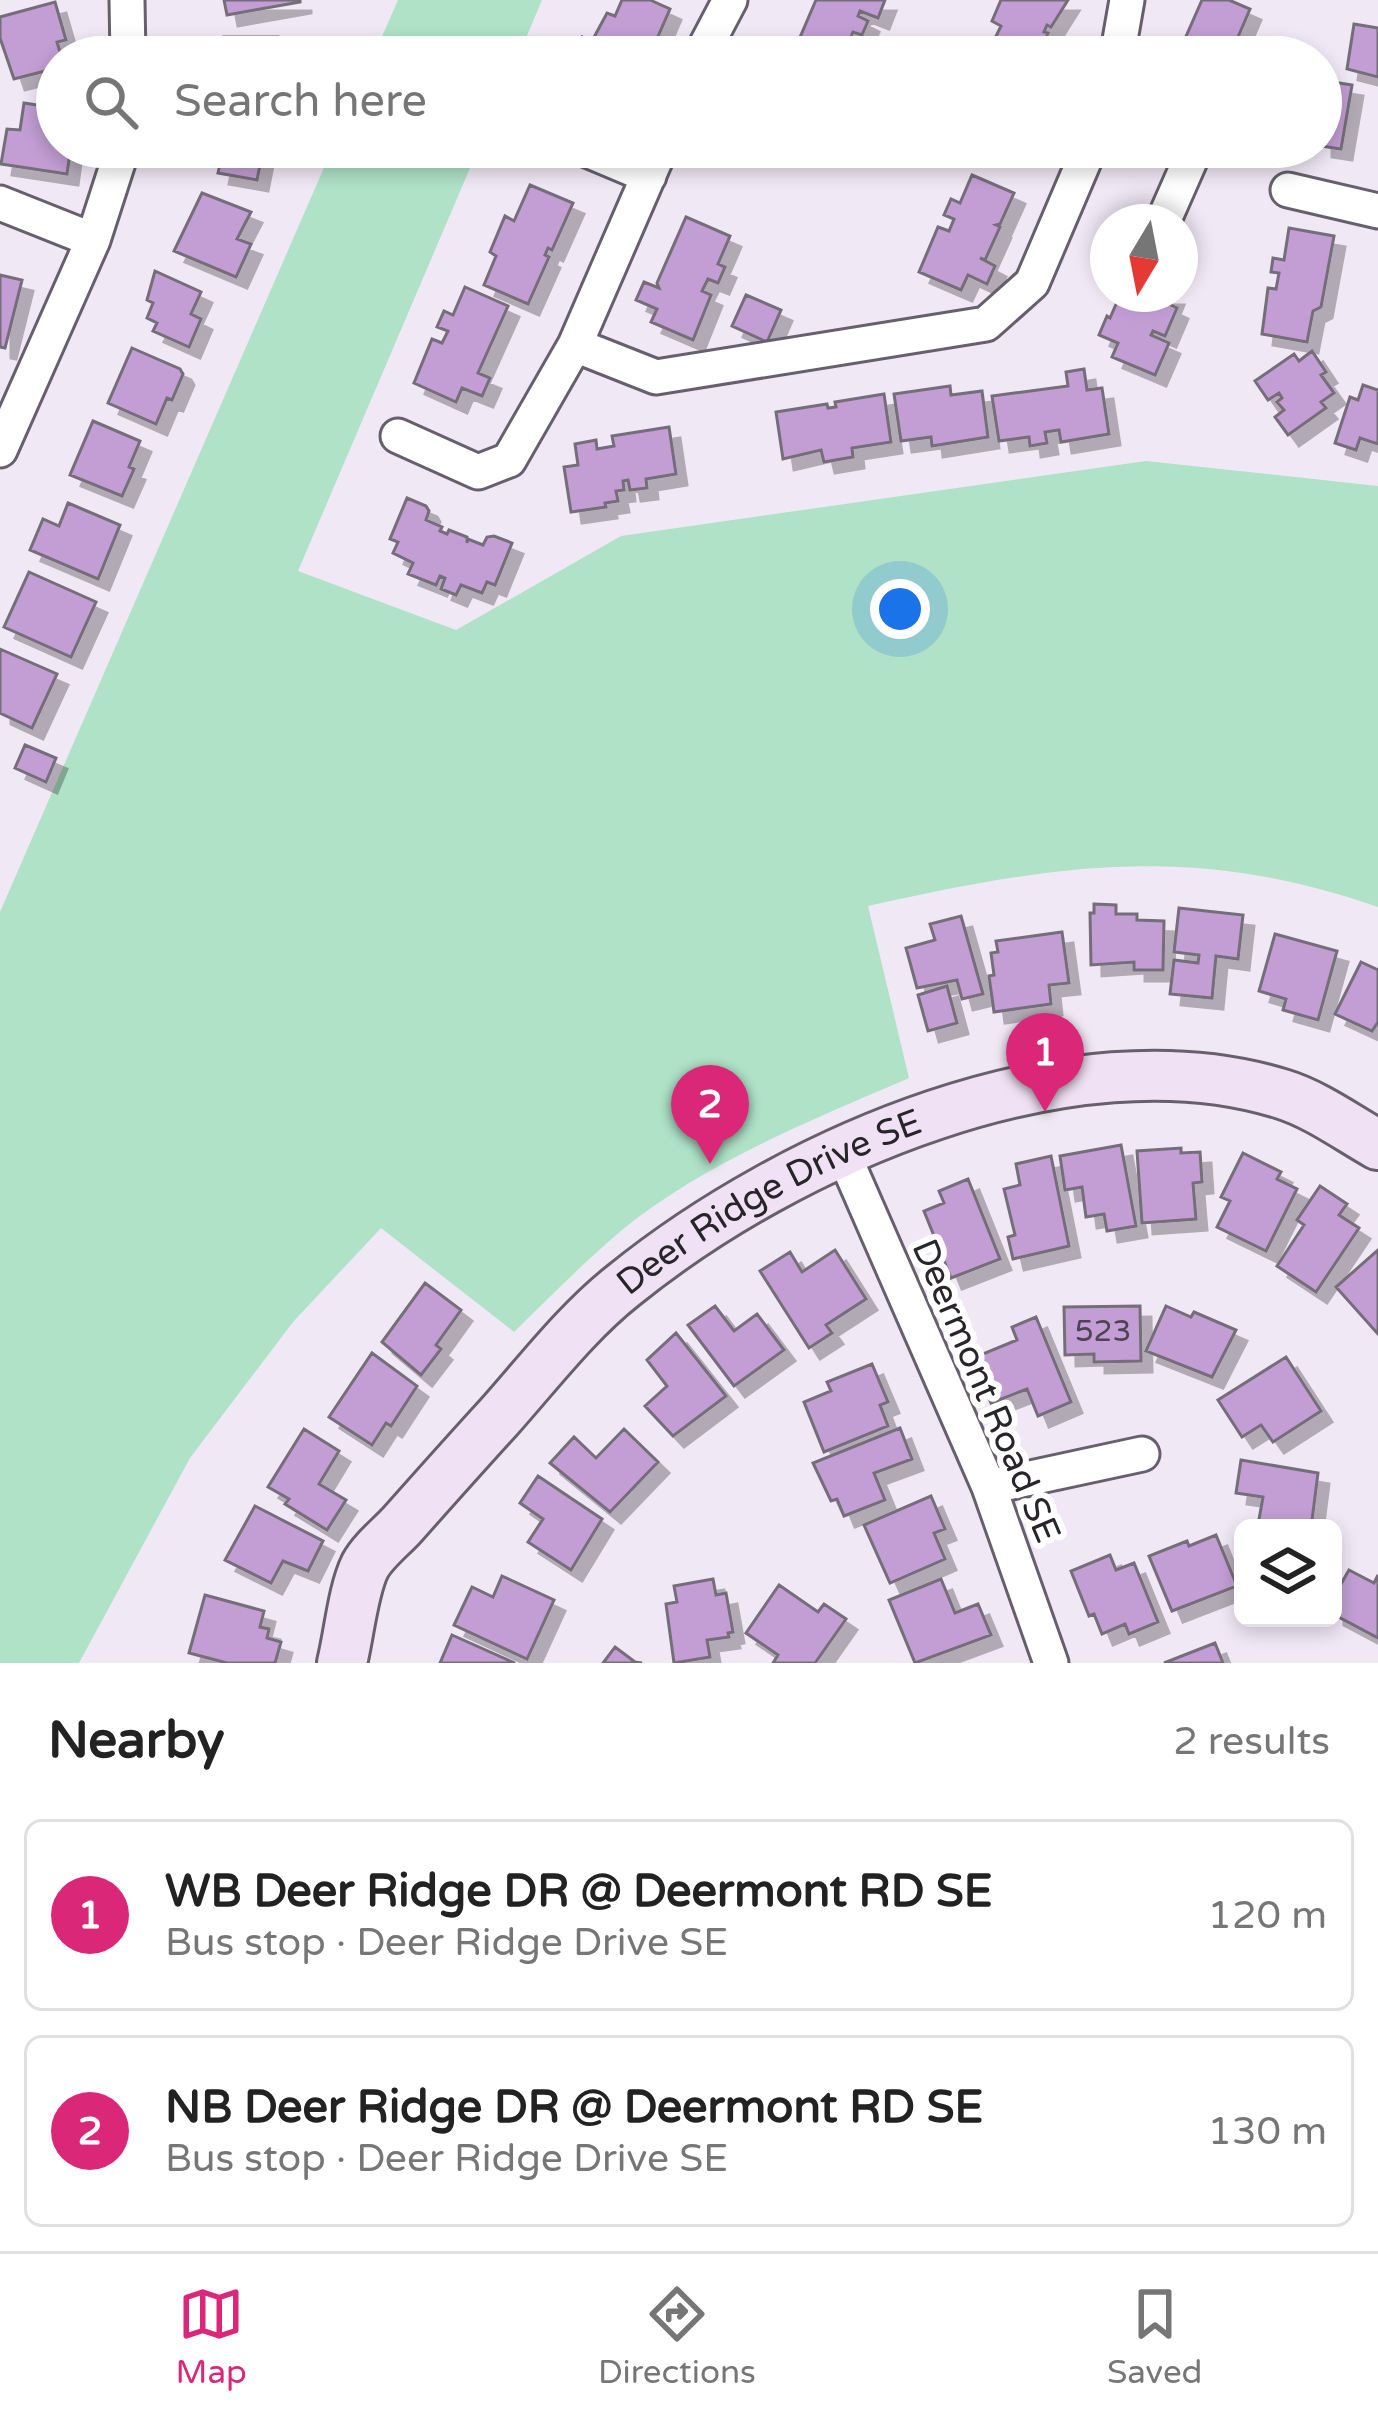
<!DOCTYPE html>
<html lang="en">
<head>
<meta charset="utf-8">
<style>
	:root { --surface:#fff; --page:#f6f6f6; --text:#222; --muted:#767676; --line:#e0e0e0; --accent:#db2777 }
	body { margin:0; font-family:"Varela Round",sans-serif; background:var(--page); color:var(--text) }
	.controls { position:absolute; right:36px; bottom:36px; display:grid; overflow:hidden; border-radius:18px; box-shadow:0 6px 18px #0003 }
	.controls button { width:108px; height:108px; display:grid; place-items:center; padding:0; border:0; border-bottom:3px solid var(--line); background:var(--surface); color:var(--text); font:60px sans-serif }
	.compass { position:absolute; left:1090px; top:204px; width:108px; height:108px; border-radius:50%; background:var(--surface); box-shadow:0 6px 18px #0003; rotate:190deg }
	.you { position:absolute; left:900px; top:609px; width:42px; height:42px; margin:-30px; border:9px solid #fff; border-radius:50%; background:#1a73e8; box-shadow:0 0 0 18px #1a73e833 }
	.badge { display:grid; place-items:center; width:78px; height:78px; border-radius:50%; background:var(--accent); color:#fff; font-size:39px; font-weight:700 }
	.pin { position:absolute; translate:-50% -99px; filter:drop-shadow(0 3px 6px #0008) }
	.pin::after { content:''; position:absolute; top:63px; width:42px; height:36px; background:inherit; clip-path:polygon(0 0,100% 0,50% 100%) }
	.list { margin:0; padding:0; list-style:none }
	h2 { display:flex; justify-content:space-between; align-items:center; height:156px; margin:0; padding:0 48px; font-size:51px }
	h2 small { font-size:39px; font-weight:400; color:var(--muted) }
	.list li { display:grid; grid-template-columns:78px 1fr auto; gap:36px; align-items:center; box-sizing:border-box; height:192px; margin:0 24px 24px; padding:0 24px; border:3px solid var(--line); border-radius:18px }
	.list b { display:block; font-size:45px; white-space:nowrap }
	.list p { margin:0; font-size:39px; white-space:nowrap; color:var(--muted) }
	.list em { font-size:39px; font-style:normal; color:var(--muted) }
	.icon { flex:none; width:66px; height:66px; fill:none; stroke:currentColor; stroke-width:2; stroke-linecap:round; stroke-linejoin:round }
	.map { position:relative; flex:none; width:1378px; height:1663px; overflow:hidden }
	.search { position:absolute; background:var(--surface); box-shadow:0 6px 18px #0003; left:36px; right:36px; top:36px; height:132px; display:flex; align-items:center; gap:30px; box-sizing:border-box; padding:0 42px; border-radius:66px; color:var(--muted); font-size:45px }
	.sheet { height:588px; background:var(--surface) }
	nav { display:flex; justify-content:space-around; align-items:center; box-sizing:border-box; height:168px; border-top:3px solid var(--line); background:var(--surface); font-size:33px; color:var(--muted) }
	nav a { display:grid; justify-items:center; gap:6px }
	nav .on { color:var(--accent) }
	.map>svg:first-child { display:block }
	.green { fill:#afe2c7 }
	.building { fill:#c29ed4; stroke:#756e7a; stroke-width:3; filter:url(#shadow) }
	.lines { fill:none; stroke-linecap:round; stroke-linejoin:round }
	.street-casing { stroke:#67606c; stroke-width:39 }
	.secondary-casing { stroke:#67606c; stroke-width:54 }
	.street { stroke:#fff; stroke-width:33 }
	.secondary { stroke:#f1e1f4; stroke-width:48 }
	.labels { text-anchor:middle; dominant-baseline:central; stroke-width:12; stroke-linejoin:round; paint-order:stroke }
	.number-label { font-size:30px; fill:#4e4354 }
	.street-label { font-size:36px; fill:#28252a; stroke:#fff }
</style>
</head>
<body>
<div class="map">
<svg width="1378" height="1663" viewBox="0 0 1378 1663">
	<defs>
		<filter id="shadow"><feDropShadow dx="11" dy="11" stdDeviation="0" flood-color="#0004"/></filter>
	</defs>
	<rect width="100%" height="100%" fill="#f1e8f6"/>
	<path class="green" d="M 398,0 L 542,0 L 518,57 L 373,57 Z
		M 333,147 L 479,147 L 298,571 L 456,630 L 621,536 L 1146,461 L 1378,486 L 1378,907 C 1193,842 1053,865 868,906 L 909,1078 C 810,1121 706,1162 622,1230 C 584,1262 549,1298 514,1332 L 381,1228 L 293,1322 L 190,1458 L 79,1663 L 0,1663 L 0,912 Z"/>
	<path class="building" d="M 224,0 L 300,0 L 300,2 L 227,15 Z
		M 622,0 L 650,0 L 670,9 L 649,57 L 583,57 L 575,53 L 582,37 L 592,41 L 607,13 L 615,16 Z
		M 816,0 L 885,0 L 878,18 L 860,11 L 858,16 L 868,21 L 862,35 L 853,32 L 842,57 L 832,57 L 798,42 Z
		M 1001,0 L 1068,0 L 1051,27 L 1047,25 L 1044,32 L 1048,33 L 1037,57 L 986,57 L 1001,26 L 992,21 Z
		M 1202,0 L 1229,0 L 1250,9 L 1238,37 L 1246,41 L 1239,56 L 1229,52 L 1226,57 L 1177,57 Z
		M 55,2 L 66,40 L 57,42 L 61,55 L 68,53 L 69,57 L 57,57 L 57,68 L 14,79 L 0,38 L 0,17 Z
		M 1354,24 L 1378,28 L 1378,77 L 1347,69 Z
		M 224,37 L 278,37 L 278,57 L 230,57 L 230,49 L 224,49 Z
		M 771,42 L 806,57 L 765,57 Z
		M 1321,80 L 1352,85 L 1341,149 L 1321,146 Z
		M 24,103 L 57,108 L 57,147 L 68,147 L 70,153 L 67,174 L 1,164 L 7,129 L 20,130 Z
		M 211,147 L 263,150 L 257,180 L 218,173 L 220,164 L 209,162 Z
		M 972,175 L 1014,193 L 1000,224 L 996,225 L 1000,227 L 985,260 L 980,258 L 995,266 L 987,284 L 968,275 L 961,290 L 919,272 L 938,227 L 949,231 L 954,219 L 944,215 L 951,199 L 960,203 Z
		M 530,185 L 573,203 L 552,250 L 548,248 L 545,255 L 549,257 L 528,304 L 484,285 L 496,256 L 490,252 L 505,216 L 514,221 Z
		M 202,193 L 251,212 L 237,239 L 251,244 L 236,277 L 174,251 Z
		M 686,217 L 730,236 L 718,264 L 725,267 L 718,283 L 708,279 L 702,291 L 711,295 L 693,340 L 651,322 L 657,309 L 636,300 L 644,282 L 659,288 L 657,283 Z
		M 1289,228 L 1334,236 L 1321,307 L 1313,311 L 1307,342 L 1262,334 L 1268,288 L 1276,289 L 1279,273 L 1271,272 L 1273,258 L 1284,260 Z
		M 155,271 L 201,292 L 191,314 L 201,319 L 189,347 L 153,331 L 157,323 L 147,318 L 153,303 L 147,300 Z
		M 0,275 L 22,280 L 5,348 L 0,347 Z
		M 465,287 L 508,306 L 478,373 L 490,378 L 482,396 L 462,388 L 456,402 L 414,383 L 432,339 L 442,343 L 448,331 L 437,327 L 444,311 L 453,315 Z
		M 1121,294 L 1173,294 L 1169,304 L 1177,308 L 1165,336 L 1153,331 L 1151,335 L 1169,343 L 1155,375 L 1112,357 L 1118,343 L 1099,335 L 1107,316 L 1110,318 L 1117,302 L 1120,304 Z
		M 746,295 L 781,310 L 767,342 L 732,326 Z
		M 132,348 L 180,369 L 183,374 L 172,400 L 167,398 L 156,424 L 108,403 Z
		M 1312,351 L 1326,372 L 1321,375 L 1334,393 L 1321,402 L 1326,408 L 1288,435 L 1275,417 L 1284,410 L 1277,402 L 1282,398 L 1279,393 L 1268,400 L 1255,381 L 1294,354 L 1299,361 Z
		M 1084,369 L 1087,390 L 1102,388 L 1109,434 L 1061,442 L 1059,430 L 1045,432 L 1047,443 L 1030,446 L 1029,437 L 999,441 L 992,396 L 1068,386 L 1066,372 Z
		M 1363,385 L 1378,390 L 1378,444 L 1360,438 L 1356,450 L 1335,443 L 1350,397 L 1358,400 Z
		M 950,386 L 951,395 L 982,391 L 988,437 L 932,446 L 931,437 L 901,441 L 894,394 Z
		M 884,394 L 891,442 L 852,448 L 853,457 L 824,462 L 821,450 L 783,459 L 776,412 L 827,404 L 828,408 L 836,407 L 835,402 Z
		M 93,421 L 140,441 L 129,467 L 134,469 L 122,496 L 70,475 Z
		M 669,427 L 676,474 L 646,479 L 647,488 L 630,490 L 628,480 L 623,481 L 624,490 L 616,491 L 618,501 L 605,503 L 606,507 L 571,512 L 564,467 L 578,465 L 575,444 L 596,440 L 597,449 L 614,446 L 612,436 Z
		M 407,498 L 426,506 L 429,511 L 426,520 L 442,527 L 440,531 L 447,534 L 449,530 L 467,537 L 467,543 L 468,539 L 483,545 L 487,537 L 494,536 L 512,543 L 495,585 L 487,582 L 482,593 L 461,585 L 456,595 L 441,589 L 445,578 L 440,576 L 436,585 L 408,574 L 413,563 L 393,553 L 398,542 L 390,539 Z
		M 68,503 L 120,525 L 98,579 L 30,550 L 43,519 L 59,526 Z
		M 29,572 L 96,602 L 71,657 L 4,627 Z
		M 0,649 L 57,674 L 32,728 L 0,713 Z
		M 25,745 L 56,758 L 46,782 L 15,768 Z
		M 1094,904 L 1116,905 L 1116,914 L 1137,914 L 1137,920 L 1164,921 L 1163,970 L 1134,970 L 1134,962 L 1091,965 L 1090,913 L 1094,913 Z
		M 1179,908 L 1243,915 L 1238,959 L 1216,956 L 1212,998 L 1170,994 L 1174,960 L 1198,963 L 1199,955 L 1174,952 Z
		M 961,916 L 983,994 L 962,999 L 957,980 L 917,988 L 906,948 L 935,940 L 930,924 Z
		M 1062,932 L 1069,983 L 1049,985 L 1051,1004 L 994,1012 L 989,976 L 994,975 L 991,953 L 998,952 L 996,941 Z
		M 1275,934 L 1337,951 L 1318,1020 L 1283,1010 L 1286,999 L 1259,991 Z
		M 1361,962 L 1378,970 L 1378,1022 L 1372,1031 L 1335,1014 Z
		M 947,986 L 957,1023 L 928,1031 L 918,995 Z
		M 1121,1145 L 1136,1226 L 1107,1231 L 1104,1214 L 1086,1217 L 1082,1187 L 1065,1190 L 1060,1156 Z
		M 1181,1148 L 1181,1153 L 1200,1152 L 1202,1182 L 1193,1183 L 1196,1219 L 1142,1223 L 1137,1151 Z
		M 1243,1153 L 1281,1172 L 1277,1179 L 1297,1189 L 1266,1251 L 1217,1227 L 1230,1201 L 1221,1197 Z
		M 1051,1156 L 1069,1246 L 1013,1259 L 1008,1237 L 1015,1235 L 1004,1189 L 1020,1185 L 1016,1164 Z
		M 968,1179 L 1000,1259 L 951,1278 L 924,1211 L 944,1203 L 939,1191 Z
		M 1320,1186 L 1347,1204 L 1339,1215 L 1359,1228 L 1316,1292 L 1277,1266 L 1304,1225 L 1297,1220 Z
		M 835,1250 L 866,1299 L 826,1325 L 832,1333 L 809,1348 L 760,1271 L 790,1252 L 802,1272 Z
		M 1378,1250 L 1378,1334 L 1336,1287 Z
		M 425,1283 L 461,1310 L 436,1345 L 441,1349 L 421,1375 L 382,1342 Z
		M 715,1306 L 734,1331 L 757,1314 L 784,1350 L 734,1386 L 688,1325 Z
		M 1140,1306 L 1141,1361 L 1094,1362 L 1094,1354 L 1065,1355 L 1064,1307 Z
		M 1166,1306 L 1191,1317 L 1194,1312 L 1236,1330 L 1212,1377 L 1146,1351 Z
		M 1036,1317 L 1071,1402 L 1038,1416 L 1027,1389 L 991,1403 L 973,1358 L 1017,1340 L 1012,1327 Z
		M 676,1333 L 726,1396 L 673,1436 L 645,1406 L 667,1386 L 647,1360 Z
		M 372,1353 L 417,1386 L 391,1426 L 386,1423 L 372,1445 L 329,1417 Z
		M 1286,1357 L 1321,1411 L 1273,1442 L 1261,1425 L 1242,1437 L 1218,1400 Z
		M 872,1364 L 888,1402 L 880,1405 L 888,1426 L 824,1452 L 804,1402 L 831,1391 L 827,1382 Z
		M 900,1428 L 912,1459 L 874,1473 L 885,1500 L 844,1516 L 837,1499 L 831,1501 L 813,1463 Z
		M 304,1429 L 339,1451 L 319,1484 L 346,1500 L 327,1530 L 285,1504 L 289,1499 L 268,1487 Z
		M 624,1429 L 658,1462 L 610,1512 L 550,1463 L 574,1437 L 596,1458 Z
		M 1241,1460 L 1318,1473 L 1311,1528 L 1258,1525 L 1263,1497 L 1236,1493 Z
		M 538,1476 L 602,1519 L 571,1570 L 528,1542 L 543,1519 L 520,1503 Z
		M 931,1496 L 945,1529 L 934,1533 L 945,1559 L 890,1583 L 864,1525 Z
		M 255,1506 L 323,1541 L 308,1571 L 283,1561 L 271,1583 L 225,1560 Z
		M 1216,1535 L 1237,1586 L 1172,1611 L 1149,1556 L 1187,1541 L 1189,1546 Z
		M 1110,1555 L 1116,1570 L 1134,1563 L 1158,1622 L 1129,1634 L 1125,1624 L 1102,1634 L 1094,1614 L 1089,1616 L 1071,1571 Z
		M 1349,1570 L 1374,1583 L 1378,1575 L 1378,1638 L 1333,1614 L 1333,1598 Z
		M 502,1576 L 554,1600 L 527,1659 L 454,1625 L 472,1587 L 493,1597 Z
		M 713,1579 L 716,1595 L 726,1593 L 733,1632 L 728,1633 L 729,1637 L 707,1640 L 710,1657 L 674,1663 L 666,1604 L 677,1602 L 674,1586 Z
		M 941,1579 L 955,1613 L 978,1604 L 991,1635 L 915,1663 L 889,1600 Z
		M 779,1585 L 818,1612 L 824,1604 L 846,1619 L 815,1663 L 773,1663 L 778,1655 L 746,1633 Z
		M 205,1595 L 264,1611 L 260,1627 L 269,1629 L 267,1638 L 281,1642 L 275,1663 L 227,1663 L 189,1653 Z
		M 452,1635 L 515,1663 L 440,1663 Z
		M 1215,1643 L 1223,1663 L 1164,1663 Z
		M 615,1647 L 635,1662 L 642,1663 L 603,1663 Z"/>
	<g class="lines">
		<g class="street-casing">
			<path id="street" d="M 127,0 L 128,57
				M 700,57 L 730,0
				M 1117,57 L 1127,0
				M 580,147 L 649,176
				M 1288,190 L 1378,211
				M 0,203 L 93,240
				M 1163,222 L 1196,147
				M 575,345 L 656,377 L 986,324 L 1032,283 L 1090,147
				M 398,436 L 478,472 L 509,460 L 575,345 L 661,147
				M 0,450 L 93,240 L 123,147
				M 842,1151 L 989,1487 L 1051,1663
				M 989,1487 L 1142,1454"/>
		</g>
		<g class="secondary-casing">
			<g id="secondary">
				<path id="s1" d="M 342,1663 C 349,1635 353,1590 365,1566 C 373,1551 391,1537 402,1525 C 434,1489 466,1453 499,1417 C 539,1372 577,1322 624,1285 C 788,1152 1070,1028 1282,1094 C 1315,1104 1348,1128 1378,1145"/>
			</g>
		</g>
		<use href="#street" class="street"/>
		<use href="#secondary" class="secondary"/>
	</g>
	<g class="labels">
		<g class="number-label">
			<text x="1103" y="1331">523</text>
		</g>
		<g class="street-label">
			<text stroke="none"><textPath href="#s1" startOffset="651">Deer Ridge Drive SE</textPath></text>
			<text transform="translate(986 1391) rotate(67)">Deermont Road SE</text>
		</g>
	</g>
</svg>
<div class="controls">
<button><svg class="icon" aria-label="layers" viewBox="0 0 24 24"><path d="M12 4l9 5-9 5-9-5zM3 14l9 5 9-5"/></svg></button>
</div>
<svg class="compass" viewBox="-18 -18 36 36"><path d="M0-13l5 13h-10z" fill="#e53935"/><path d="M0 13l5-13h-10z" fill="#767676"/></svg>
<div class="you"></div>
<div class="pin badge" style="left:1045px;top:1112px">1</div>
<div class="pin badge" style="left:710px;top:1164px">2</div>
<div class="search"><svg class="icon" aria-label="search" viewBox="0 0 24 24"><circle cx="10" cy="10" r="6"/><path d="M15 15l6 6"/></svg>Search here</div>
</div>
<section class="sheet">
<h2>Nearby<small>2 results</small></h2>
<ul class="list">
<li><span class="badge">1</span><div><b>WB Deer Ridge DR @ Deermont RD SE</b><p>Bus stop · Deer Ridge Drive SE</p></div><em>120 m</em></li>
<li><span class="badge">2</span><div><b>NB Deer Ridge DR @ Deermont RD SE</b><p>Bus stop · Deer Ridge Drive SE</p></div><em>130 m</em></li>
</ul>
</section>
<nav>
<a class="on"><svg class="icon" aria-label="map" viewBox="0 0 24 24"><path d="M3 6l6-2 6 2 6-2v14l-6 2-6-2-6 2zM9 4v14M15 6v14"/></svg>Map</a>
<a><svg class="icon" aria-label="directions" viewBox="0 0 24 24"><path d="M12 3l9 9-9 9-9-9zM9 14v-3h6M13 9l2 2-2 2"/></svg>Directions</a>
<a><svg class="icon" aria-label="saved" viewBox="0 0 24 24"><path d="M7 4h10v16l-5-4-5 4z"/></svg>Saved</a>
</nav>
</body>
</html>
